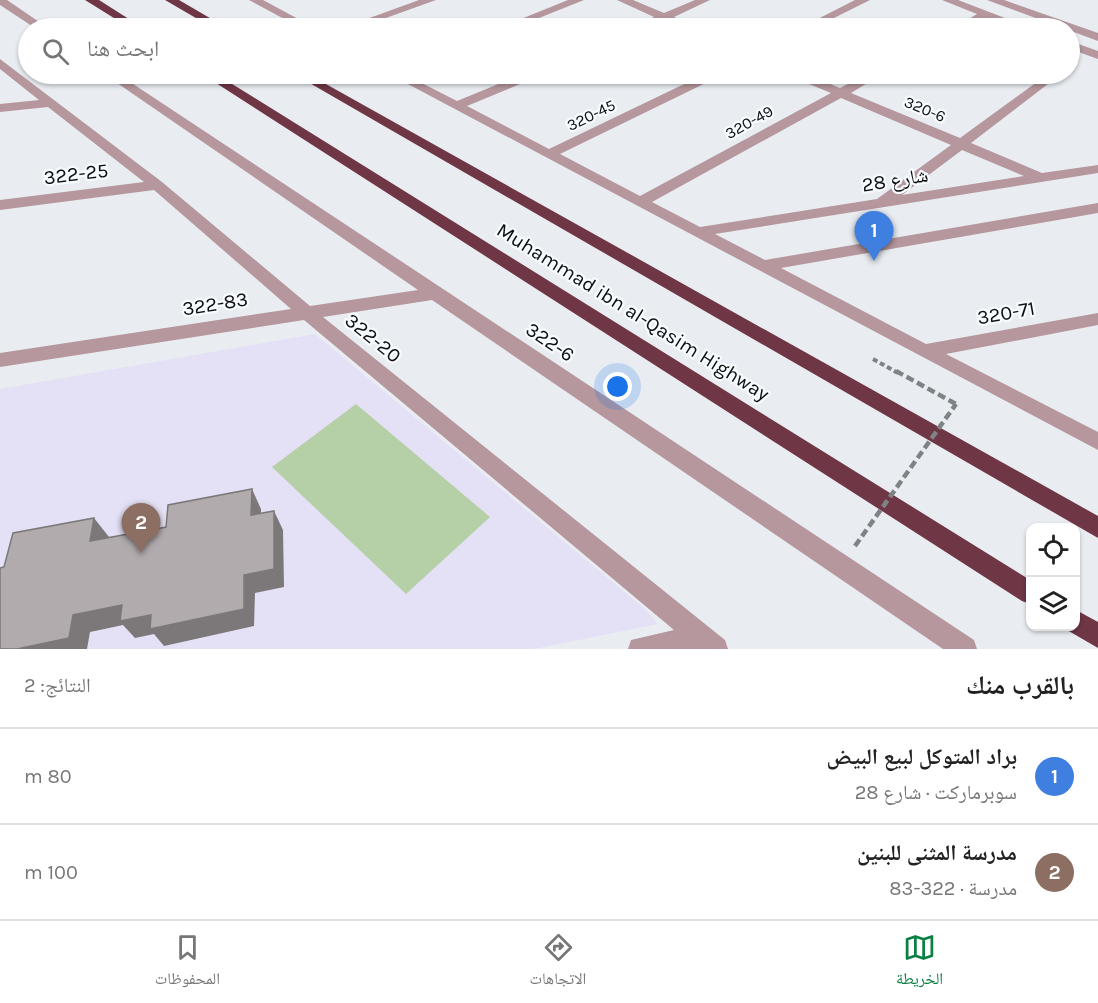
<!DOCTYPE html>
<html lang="ar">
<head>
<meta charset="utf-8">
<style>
	:root { --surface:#fff; --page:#f2f2f2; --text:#222; --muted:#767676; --line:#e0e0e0; --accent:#0b8043 }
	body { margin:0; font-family:Karla,"Noto Naskh Arabic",sans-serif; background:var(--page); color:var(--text); direction:rtl }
	.controls { position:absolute; right:18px; bottom:18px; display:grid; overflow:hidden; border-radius:12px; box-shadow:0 2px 4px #0004 }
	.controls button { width:54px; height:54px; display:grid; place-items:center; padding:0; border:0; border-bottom:2px solid var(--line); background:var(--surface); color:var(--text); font:30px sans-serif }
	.you { position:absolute; left:618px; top:387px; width:21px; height:21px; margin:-15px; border:4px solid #fff; border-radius:50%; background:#1a73e8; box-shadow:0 0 0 9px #1a73e833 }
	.badge { display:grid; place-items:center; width:39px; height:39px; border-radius:50%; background:var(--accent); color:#fff; font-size:20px; font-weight:700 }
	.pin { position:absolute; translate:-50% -50px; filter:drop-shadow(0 2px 3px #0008) }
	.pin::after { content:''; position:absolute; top:32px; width:21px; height:18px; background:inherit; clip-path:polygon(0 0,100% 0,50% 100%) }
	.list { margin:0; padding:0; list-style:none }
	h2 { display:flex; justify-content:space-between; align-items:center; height:78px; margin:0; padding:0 24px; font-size:26px }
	h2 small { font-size:20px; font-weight:400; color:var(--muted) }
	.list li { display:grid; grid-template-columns:39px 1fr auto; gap:18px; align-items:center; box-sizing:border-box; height:96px; padding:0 24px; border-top:2px solid var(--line) }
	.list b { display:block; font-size:22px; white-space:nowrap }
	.list p { margin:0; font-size:20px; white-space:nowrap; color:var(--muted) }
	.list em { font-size:20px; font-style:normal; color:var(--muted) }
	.icon { flex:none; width:33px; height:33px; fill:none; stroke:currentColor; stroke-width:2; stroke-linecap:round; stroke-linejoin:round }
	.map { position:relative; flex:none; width:1098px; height:649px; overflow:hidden; direction:ltr }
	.search { position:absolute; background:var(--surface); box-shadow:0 2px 4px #0004; left:18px; right:18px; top:18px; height:66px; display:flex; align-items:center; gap:15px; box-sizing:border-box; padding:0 21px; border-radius:33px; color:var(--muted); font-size:22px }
	.sheet { height:270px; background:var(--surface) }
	nav { display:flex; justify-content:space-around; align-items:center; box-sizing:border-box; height:84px; border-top:2px solid var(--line); background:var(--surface); font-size:16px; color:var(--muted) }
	nav a { display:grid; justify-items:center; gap:3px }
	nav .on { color:var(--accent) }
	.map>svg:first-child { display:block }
	.education { fill:#e4e0f5 }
	.green { fill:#b5d0a7 }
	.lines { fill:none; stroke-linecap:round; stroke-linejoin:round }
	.path-far1 { stroke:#808386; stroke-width:4; stroke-dasharray:5 3; stroke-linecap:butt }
	.path { stroke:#808386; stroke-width:4.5; stroke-dasharray:8 4; stroke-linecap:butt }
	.minor { fill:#b5979d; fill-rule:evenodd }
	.highway { fill:#6f3645; fill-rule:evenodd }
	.path-bridge { stroke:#808386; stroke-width:4.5; stroke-dasharray:8 4; stroke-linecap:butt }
	.shaded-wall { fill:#7c7879 }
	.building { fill:#b1abad; stroke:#7c7879; stroke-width:1.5 }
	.labels { text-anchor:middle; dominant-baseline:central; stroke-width:4.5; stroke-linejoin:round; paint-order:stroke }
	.far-street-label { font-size:16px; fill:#0e0f11; stroke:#f7fbfe }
	.street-label { font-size:20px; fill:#0e0f11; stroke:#f7fbfe }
</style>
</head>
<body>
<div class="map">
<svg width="1098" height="649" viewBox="0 0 1098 649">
	<rect width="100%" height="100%" fill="#e9edf2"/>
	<path class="education" d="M 315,334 L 646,610 L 658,624 L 534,649 L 0,649 L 0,389 Z"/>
	<path class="green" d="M 356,404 L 490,517 L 406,594 L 272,467 Z"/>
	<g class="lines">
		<path class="path-far1" d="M 873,359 L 898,373"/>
		<path class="path" d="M 896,371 L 956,404"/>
		<path class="minor" d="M 0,0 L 7,0 L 48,28 L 35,28 L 0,5 Z
			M 249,0 L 263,0 L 315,28 L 301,28 Z
			M 419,0 L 436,0 L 358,28 L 342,28 Z
			M 568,0 L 584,0 L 514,28 L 499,28 Z
			M 617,0 L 633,0 L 664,13 L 695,0 L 710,0 L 674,17 L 695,28 L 681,28 L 664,21 L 647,28 L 633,28 L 654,17 Z
			M 855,0 L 870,0 L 814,28 L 800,28 Z
			M 942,0 L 958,0 L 1031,28 L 1016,28 L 987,18 L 967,28 L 954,28 L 977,14 Z
			M 987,0 L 1004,0 L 1098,33 L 1098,41 Z
			M 1070,41 L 1098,51 L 1098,59 L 1070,49 Z
			M 0,59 L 162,182 L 310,306 L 418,290 L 104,74 L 118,74 L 974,640 L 977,649 L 943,649 L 432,300 L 323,317 L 725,640 L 728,649 L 628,649 L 631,640 L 674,630 L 304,320 L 0,367 L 0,353 L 291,309 L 154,190 L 0,210 L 0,200 L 144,182 L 48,107 L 0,112 L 0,104 L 39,100 L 0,69 Z
			M 389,74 L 404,74 L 457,101 L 523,74 L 539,74 L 537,77 L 467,106 L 549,149 L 705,74 L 720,74 L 718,77 L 560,154 L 640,196 L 831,93 L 792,77 L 790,74 L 806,74 L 840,88 L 867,74 L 882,74 L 851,93 L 960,138 L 1048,74 L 1061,74 L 971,143 L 1042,173 L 1098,165 L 1098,173 L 715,234 L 765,260 L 1098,203 L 1098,213 L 781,268 L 926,344 L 1098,313 L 1098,325 L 946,354 L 1098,432 L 1098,450 ZM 841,98 L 951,145 L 877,199 L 700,227 L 652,202 ZM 962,150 L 1024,176 L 902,195 Z"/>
		<path class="highway" d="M 85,0 L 99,0 L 143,28 L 130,28 Z
			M 165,0 L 179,0 L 227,28 L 213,28 Z
			M 202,74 L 216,74 L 1030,580 L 1030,604 L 1022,601 Z
			M 294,74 L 308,74 L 1098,516 L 1098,538 Z
			M 1076,610 L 1098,622 L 1098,648 L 1067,630 L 1066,626 L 1076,626 Z"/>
		<path class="path-bridge" d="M 855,546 L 956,404"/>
	</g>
	<path class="shaded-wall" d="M 252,489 L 261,509 L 261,534 L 251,515 Z
		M 274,511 L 283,530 L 284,587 L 255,593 L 254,626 L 164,646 L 154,634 L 135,638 L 123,625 L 90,632 L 87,649 L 17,649 L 73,615 L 244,575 Z
		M 94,518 L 109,537 L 105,560 L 90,541 Z"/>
	<path class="building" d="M 252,489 L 251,515 L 274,511 L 274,569 L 244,575 L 244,609 L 150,629 L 151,615 L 120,621 L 122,605 L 73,615 L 69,638 L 17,649 L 0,649 L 0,568 L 4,567 L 13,533 L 94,518 L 90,541 L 166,527 L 168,505 Z"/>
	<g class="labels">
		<g class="far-street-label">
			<text transform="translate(925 109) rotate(23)">320-6</text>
			<text transform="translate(591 115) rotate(-26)">320-45</text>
			<text transform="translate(749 122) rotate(-29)">320-49</text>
		</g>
		<g class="street-label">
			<text transform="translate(76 174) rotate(-7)">322-25</text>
			<text transform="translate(895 180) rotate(-9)">شارع 28</text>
			<text transform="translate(215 304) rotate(-9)">322-83</text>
			<text transform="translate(633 312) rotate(32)">Muhammad ibn al-Qasim Highway</text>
			<text transform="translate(1006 313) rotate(-10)">320-71</text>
			<text transform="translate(373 338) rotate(39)">322-20</text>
			<text transform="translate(550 342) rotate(34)">322-6</text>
		</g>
	</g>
</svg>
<div class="controls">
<button><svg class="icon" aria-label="locate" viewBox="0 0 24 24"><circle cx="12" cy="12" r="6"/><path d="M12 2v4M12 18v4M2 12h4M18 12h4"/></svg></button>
<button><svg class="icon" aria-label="layers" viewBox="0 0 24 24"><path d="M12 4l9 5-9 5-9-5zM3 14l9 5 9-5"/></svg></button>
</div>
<div class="you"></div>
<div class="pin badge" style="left:874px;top:261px;background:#3f7fe0">1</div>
<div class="pin badge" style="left:141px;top:553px;background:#8d6e63">2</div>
<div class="search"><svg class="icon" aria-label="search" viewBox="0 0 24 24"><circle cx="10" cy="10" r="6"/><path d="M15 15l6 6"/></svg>ابحث هنا</div>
</div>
<section class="sheet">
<h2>بالقرب منك<small>النتائج: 2</small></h2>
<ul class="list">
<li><span class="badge" style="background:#3f7fe0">1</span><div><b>براد المتوكل لبيع البيض</b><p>سوبرماركت · شارع 28</p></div><em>80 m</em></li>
<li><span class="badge" style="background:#8d6e63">2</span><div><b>مدرسة المثنى للبنين</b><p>مدرسة · 322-83</p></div><em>100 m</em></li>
</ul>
</section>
<nav>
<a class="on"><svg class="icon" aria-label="map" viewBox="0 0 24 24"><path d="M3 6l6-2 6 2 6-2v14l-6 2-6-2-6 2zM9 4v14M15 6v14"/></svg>الخريطة</a>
<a><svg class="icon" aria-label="directions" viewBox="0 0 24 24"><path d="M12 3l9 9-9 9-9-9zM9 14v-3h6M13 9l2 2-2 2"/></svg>الاتجاهات</a>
<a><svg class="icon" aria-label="saved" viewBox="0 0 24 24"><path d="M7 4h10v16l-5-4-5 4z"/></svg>المحفوظات</a>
</nav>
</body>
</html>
